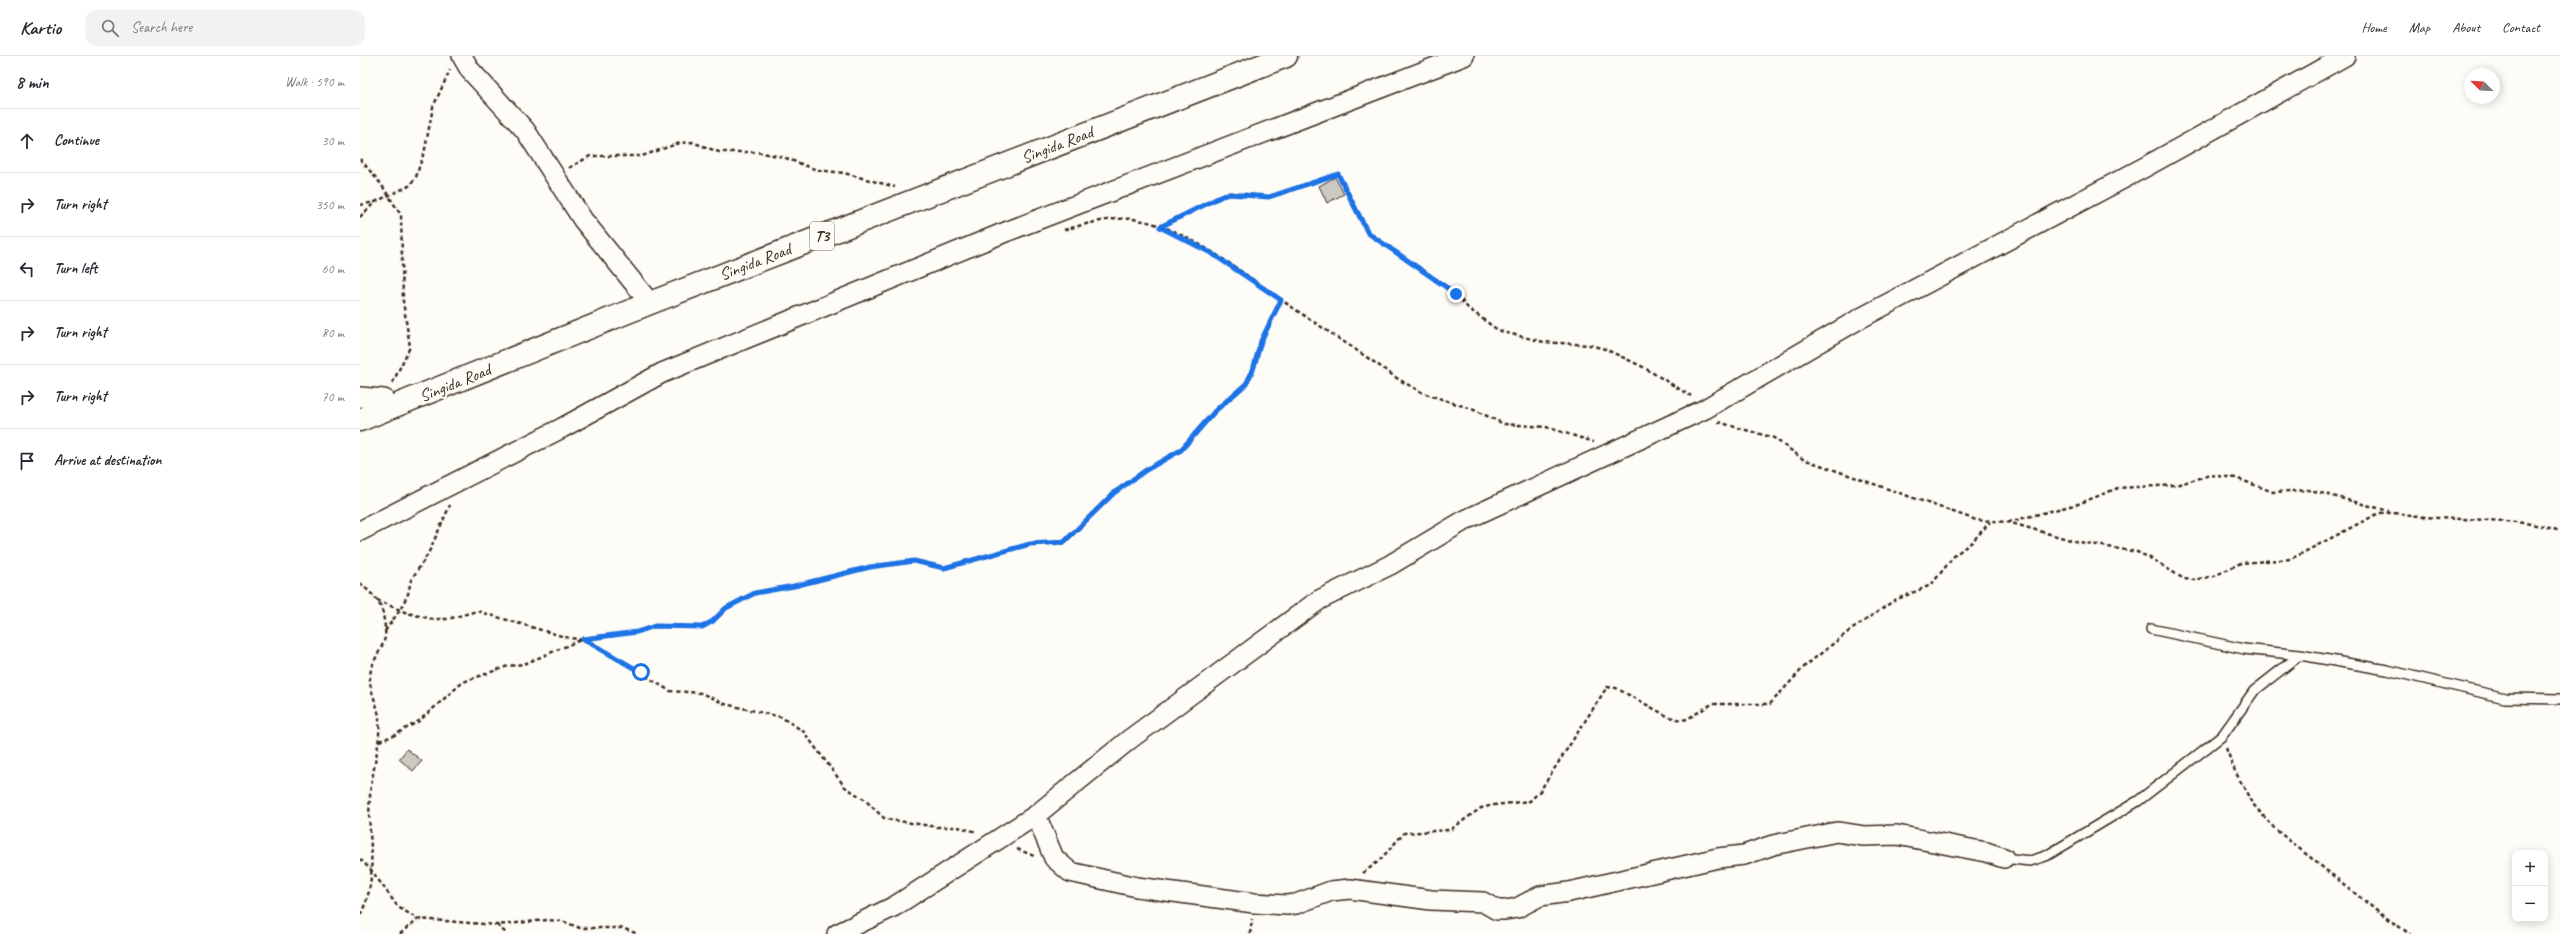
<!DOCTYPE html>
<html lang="en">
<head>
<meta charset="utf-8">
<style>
	:root { --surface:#fff; --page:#f2f2f3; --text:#2b2b33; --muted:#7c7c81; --line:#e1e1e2 }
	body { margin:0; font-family:Caveat,sans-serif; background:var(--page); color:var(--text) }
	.controls { position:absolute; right:12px; bottom:12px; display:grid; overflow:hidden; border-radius:8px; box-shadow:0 2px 10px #0003 }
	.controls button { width:36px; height:36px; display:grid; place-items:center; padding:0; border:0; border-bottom:1px solid var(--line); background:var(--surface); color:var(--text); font:20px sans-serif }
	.compass { position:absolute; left:2104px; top:12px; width:36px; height:36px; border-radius:50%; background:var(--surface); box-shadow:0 2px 10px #0003; rotate:294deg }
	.stop { position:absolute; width:12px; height:12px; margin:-9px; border:3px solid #1a73e8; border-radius:50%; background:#fff }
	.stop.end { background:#1a73e8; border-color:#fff; box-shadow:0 1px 4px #0008 }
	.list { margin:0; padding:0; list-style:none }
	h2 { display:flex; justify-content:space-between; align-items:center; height:52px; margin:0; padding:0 16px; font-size:17px }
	h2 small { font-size:13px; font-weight:400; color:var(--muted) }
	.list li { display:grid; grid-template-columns:26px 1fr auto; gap:12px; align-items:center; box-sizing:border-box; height:64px; padding:0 16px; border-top:1px solid var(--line) }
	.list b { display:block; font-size:15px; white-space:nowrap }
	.list em { font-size:13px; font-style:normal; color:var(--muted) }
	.icon { flex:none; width:22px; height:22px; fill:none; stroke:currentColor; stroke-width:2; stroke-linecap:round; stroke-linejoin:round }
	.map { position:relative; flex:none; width:2200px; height:878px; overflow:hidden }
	header { display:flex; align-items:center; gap:24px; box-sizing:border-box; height:56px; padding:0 20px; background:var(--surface); border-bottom:1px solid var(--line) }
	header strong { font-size:19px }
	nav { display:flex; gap:22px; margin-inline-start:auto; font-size:14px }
	.search { width:280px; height:36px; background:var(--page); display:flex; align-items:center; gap:10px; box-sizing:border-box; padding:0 14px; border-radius:12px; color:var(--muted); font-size:15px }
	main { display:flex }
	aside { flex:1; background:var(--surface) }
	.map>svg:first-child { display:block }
	.building { fill:#cdc8c2; stroke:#3b2a1e }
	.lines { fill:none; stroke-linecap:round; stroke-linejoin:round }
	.service-casing { stroke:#3b2a1e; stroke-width:12 }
	.minor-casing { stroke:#3b2a1e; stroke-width:22 }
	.trunk-casing { stroke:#3b2a1e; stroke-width:25 }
	.path { stroke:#3b2a1e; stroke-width:2.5; stroke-dasharray:4 3; stroke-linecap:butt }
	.service { stroke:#fdfcf7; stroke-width:9 }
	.minor { stroke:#fdfcf7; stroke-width:19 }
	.trunk { stroke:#fdfcf7; stroke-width:22 }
	.route { stroke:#1a73e8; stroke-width:5 }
	.labels { text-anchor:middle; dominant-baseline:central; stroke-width:4; stroke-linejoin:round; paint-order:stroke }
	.shield { fill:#fdfcf7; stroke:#75695f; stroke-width:1 }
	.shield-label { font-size:16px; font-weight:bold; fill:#3b2a1e }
	.street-label { font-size:17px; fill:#3b2a1e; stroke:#fdfcf7 }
</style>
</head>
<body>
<header>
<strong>Kartio</strong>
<div class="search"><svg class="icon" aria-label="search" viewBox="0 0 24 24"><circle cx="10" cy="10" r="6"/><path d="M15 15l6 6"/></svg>Search here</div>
<nav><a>Home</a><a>Map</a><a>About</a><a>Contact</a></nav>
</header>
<main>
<aside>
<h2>8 min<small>Walk · 590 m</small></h2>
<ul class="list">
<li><svg class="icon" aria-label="ahead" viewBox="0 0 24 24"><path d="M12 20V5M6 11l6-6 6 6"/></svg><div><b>Continue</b></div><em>30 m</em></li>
<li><svg class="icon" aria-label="right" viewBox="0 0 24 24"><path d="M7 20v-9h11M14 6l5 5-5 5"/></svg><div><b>Turn right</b></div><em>350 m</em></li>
<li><svg class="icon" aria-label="left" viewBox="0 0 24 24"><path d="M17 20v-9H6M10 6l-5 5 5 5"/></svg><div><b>Turn left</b></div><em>60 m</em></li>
<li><svg class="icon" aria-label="right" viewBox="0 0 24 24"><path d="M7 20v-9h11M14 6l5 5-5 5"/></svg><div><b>Turn right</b></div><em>80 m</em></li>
<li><svg class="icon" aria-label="right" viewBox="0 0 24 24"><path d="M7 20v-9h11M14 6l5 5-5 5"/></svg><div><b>Turn right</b></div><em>70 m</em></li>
<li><svg class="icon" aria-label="arrive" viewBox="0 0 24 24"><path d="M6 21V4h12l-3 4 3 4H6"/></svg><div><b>Arrive at destination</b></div></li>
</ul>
</aside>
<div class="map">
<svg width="2200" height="878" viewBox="0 0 2200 878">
	<rect width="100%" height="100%" fill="#fdfcf7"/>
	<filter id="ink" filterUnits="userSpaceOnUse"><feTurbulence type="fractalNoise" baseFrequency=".025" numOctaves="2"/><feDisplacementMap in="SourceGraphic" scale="8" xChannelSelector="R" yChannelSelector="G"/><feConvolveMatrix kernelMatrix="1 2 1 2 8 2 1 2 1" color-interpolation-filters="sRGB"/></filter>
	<g filter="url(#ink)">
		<path class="building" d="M 975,121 L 984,138 L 967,147 L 959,130 Z
			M 47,693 L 62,705 L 53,715 L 39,703 Z"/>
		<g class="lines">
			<g class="service-casing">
				<path id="service" d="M 1791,573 L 1884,593 L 1940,599 L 2027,614 L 2145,642 L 2200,643
					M 1644,802 L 1670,805 L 1686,800 L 1778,745 L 1862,680 L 1894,635 L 1940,599"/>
			</g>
			<g class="minor-casing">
				<path id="minor" d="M 102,0 L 110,14 L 165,74 L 223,164 L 290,247
					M 0,341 L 24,343
					M 0,475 L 202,372 L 302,317 L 643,177 L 1104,0
					M 676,759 L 694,802 L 710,816 L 777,831 L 894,847 L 927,849 L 936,848 L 971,835 L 990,833 L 1071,844 L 1123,846 L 1137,854 L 1145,854 L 1157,852 L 1180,840 L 1209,836 L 1358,802 L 1384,799 L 1413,789 L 1477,776 L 1504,780 L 1537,779 L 1626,796 L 1644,802
					M 477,878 L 535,850 L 676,759 L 770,683 L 959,544 L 1030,509 L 1105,464 L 1345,353 L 1499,263 L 1785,111 L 1985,0"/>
			</g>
			<g class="trunk-casing">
				<path id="trunk" d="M 0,364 L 290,247 L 926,0"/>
			</g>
			<path class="path" d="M 0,103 L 21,128 L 41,159 L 43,245 L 50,291 L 32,328
				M 209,112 L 230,100 L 282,100 L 320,87 L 332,86 L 359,96 L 397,96 L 423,101 L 457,114 L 484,117 L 535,131
				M 0,149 L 15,146
				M 0,161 L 15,146 L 49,130 L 56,121 L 65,93 L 73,51 L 90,14
				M 800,171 L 869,137 L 909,141 L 978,118 L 1008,177 L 1094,236 L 1108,252 L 1135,272 L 1143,276 L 1184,286 L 1230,289 L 1245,293 L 1283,311 L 1331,340
				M 704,174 C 725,168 750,161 772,163 C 824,169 878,215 920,243 C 959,270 999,295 1038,323 L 1063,337 L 1112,353 L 1144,368 L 1186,371 L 1234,386
				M 1358,366 L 1414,382 L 1443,403 L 1616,464 L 1648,466 L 1714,485 L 1777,496 L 1790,502 L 1824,523 L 1833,524 L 1854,520 L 1881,507 L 1931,503 L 2019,457 C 2035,456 2049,459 2065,461 C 2109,465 2157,461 2200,475
				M 1648,466 L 1718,448 L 1758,432 L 1816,429 L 1850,419 L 1876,422 L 1913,436 L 1950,434 L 2029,455
				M 0,527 C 9,536 20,543 23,558 C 24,565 27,577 24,585 C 20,596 10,609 10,621 C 9,635 18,648 19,662 C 21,689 12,714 10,740 C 6,780 21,821 0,859
				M 17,544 L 47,557 L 72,563 L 88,563 L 117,555 L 205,581 L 228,585 L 310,635 L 341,637 L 365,648 L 421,661 L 443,675 L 485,731 L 504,743 L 525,763 L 578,771 L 598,771 L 617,776
				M 25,575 L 40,554 L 48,538 L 51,524 L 68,498 L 90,449
				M 19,685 L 33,680 L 59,665 L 103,626 L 148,610 L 164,608 L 223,583 L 277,576 L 295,570 L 342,571 L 353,565 L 366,552 L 395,537 L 434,530 L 510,511 L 554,505 L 584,512 L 670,488 L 704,487 L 753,437 L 786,414 L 821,394 L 855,355 L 886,328 L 893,314 L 901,285 L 921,244
				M 1866,692 L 1875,715 L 1892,747 L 1915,773 L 2022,859 L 2050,878
				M 657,793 L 674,800
				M 0,803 L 12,815 L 38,851 L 58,863 L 137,869 L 187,864 L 202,865 L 220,872 L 262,872 L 278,878
				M 1003,817 L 1019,805 L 1044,777 L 1090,774 L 1121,752 L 1134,749 L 1170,745 L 1180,735 L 1247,631 L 1256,632 L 1309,661 L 1321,664 L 1327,663 L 1352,648 L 1410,648 L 1445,610 L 1488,576 L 1535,544 L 1571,529 L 1595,499 L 1612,486 L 1630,466
				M 137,869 L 147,878
				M 40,878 L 58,863
				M 890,878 L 892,863"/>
			<use href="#service" class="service"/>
			<use href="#minor" class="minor"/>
			<use href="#trunk" class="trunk"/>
		</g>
	</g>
	<g class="lines" filter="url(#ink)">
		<path class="route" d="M 281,616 L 223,583 L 277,576 L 295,570 L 342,571 L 353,565 L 366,552 L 395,537 L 434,530 L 510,511 L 554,505 L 584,512 L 670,488 L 704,486 L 754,437 L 786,414 L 821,394 L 855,355 L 886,328 L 893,314 L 901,285 L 921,244 L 851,197 L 800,171 L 862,140 L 869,138 L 909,141 L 978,118 L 1008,177 L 1096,238"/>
	</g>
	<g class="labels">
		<rect class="shield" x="450" y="166" width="24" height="28" rx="3"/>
		<g class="shield-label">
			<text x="462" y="180">T3</text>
		</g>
		<g class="street-label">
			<text transform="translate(697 89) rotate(-21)">Singida Road</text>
			<text transform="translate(395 206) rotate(-21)">Singida Road</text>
			<text transform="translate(95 327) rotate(-22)">Singida Road</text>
		</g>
	</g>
</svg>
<div class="controls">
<button>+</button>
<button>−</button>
</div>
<svg class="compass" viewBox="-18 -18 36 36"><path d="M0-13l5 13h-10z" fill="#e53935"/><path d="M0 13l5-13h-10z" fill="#7c7c81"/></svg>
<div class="stop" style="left:281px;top:616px"></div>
<div class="stop end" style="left:1096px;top:238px"></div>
</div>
</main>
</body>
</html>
